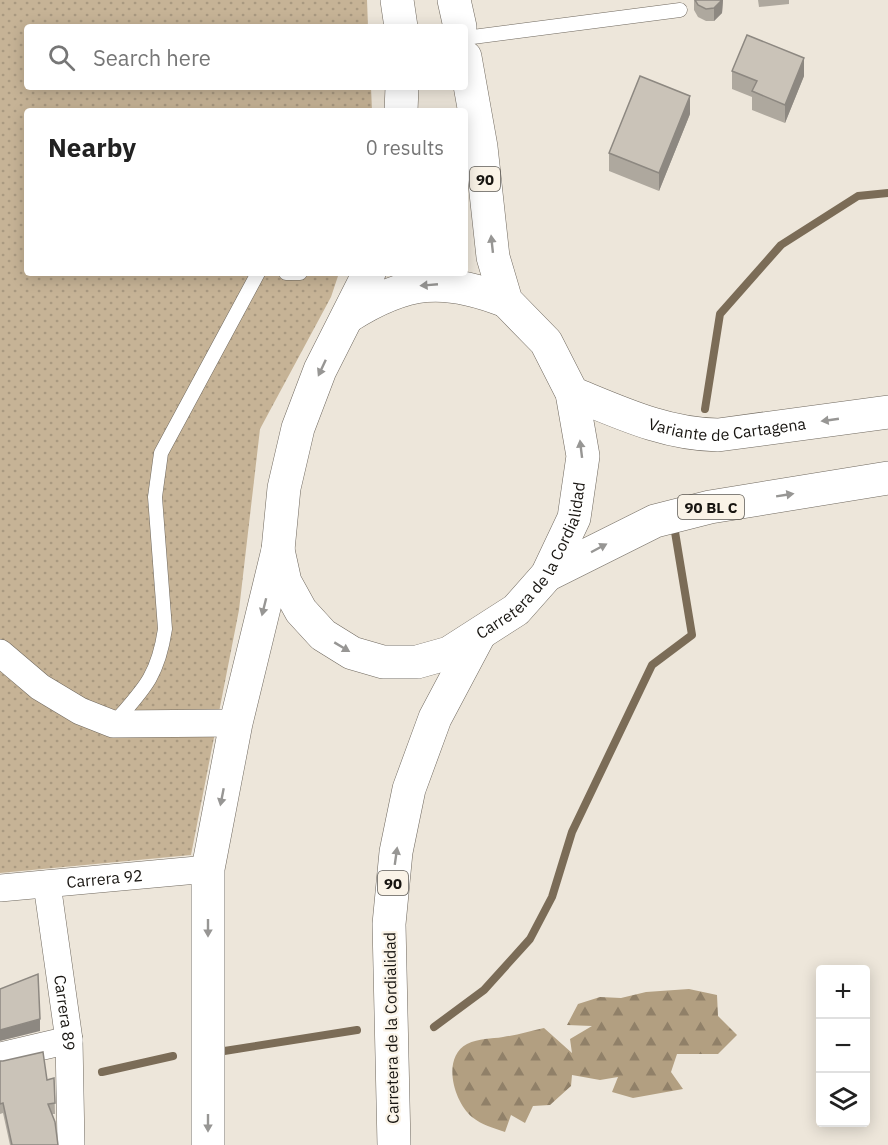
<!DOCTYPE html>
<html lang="en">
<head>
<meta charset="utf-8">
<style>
	:root { --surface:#fff; --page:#f6f6f6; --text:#222; --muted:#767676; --line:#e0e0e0 }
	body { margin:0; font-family:"IBM Plex Sans",sans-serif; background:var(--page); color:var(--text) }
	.controls { position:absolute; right:18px; bottom:18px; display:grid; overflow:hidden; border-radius:6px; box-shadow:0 3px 15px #0003 }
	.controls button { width:54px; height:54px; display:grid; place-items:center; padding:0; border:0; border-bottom:2px solid var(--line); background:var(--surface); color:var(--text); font:30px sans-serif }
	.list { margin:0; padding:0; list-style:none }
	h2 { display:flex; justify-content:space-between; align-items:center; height:78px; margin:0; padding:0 24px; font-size:26px }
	h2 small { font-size:20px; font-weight:400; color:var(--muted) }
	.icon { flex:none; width:33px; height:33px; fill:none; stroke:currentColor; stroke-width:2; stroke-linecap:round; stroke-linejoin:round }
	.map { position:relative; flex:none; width:888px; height:1145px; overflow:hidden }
	.search { position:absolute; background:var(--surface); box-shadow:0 3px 15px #0003; left:24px; top:24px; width:444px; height:66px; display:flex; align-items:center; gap:15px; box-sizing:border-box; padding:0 21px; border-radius:6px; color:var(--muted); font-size:22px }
	.panel { position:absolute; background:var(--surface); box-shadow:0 3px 15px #0003; left:24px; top:108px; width:444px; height:168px; border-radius:6px }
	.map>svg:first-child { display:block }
	.grass { fill:url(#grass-dots) }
	.forest { fill:url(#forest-firs) }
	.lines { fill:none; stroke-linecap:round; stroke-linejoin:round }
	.stream { stroke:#7b6c57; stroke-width:8 }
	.lane-casing { stroke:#6f685e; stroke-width:15 }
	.street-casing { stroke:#6f685e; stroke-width:28 }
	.highway-casing { stroke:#6f685e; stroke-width:34 }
	.lane { stroke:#fff; stroke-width:14 }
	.street { stroke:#fff; stroke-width:27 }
	.highway { stroke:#fff; stroke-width:33 }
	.wall { fill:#aea89e }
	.shaded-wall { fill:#8d8881 }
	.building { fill:#cac3b8; stroke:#8d8881; stroke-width:1.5 }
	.oneway { fill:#979694 }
	.labels { text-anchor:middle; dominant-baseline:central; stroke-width:4.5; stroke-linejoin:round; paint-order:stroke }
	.shield { fill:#faf3e7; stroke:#5c5851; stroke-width:1.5 }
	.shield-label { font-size:15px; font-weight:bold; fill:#181511 }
	.street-label { font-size:16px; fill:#181511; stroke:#faf3e7 }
</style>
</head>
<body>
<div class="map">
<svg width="888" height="1145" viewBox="0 0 888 1145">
	<defs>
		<pattern id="grass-dots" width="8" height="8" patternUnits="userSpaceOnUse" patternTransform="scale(1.5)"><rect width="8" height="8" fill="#c6b396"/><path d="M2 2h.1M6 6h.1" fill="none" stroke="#a99980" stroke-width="1.8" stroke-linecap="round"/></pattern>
		<pattern id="forest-firs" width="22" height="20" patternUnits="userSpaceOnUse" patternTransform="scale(1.5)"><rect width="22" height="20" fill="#b29f81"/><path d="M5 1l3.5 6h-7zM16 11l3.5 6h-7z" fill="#908068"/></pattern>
	</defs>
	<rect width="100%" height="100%" fill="#ede6da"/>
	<path class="grass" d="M 0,0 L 367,0 L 368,27 L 27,27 L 27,87 L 371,87 L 372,111 L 27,111 L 27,273 L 339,273 L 331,297 L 260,429 L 239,610 L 191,855 L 0,873 Z"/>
	<path class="forest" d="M 689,989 L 717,995 L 718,1016 L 737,1035 L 718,1054 L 677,1054 L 671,1072 L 683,1089 L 633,1098 L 612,1092 L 618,1077 L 600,1080 L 572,1075 L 571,1086 L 550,1105 L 533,1106 L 525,1123 L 511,1115 L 505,1132 C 493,1128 482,1125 472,1117 C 454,1102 441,1058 467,1044 C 479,1038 491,1039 503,1037 C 517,1035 531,1031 544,1028 L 572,1053 L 570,1039 L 592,1026 L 567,1025 L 578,1004 L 600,997 L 621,998 L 646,992 Z"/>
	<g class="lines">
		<path class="stream" d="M 705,409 L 720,314 L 781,245 L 858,196 L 888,193
			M 434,1027 L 484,990 L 530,939 L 552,897 L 572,832 L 652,665 L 692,635 L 675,532
			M 218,1052 L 357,1030
			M 102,1072 L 173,1056"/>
		<g class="lane-casing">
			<path id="lane" d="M 465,38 L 680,10
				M 286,273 L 300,273
				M 114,723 C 144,689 158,676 165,629 L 155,497 L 161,453 L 258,273"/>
		</g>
		<g class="street-casing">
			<g id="street">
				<path d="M 0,653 L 40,687 L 80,711 L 113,724 L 236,723"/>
				<path id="s1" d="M 47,884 L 69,1040 L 71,1145"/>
				<path id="s2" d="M 0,888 L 208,869"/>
				<path d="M 0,1056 L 69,1040"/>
			</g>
		</g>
		<g class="highway-casing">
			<g id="highway">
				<path d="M 397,0 L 401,27"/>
				<path d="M 454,0 L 460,27"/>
				<path d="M 401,111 L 402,87"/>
				<path d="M 349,316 C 406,280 443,276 506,301"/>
				<path id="s3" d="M 572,393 C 621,413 665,434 718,435 L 888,412"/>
				<path id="s4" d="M 278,550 L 285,582 L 301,611 L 323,635 L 352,653 L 383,662 L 417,662 L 449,653 L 516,610 L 547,575 L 574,518 L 583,456 L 572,393 L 546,342 L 506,301 L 493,257 L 481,147 L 465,57"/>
				<path d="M 547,575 L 655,521 L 710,507 L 888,478"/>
				<path d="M 208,1145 L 208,869 L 236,723 L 278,550 L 284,488 L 298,428 L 320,370 L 369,273"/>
				<path d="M 394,1145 L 389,924 L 396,852 L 409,789 L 435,718 L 478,637"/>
			</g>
		</g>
		<use href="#lane" class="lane"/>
		<use href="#street" class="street"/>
		<use href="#highway" class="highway"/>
	</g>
	<path class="wall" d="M 694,0 L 723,0 L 722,13 L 714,21 L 706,21 L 698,17 L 694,10 Z
		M 758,0 L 789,0 L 789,4 L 759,7 Z
		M 732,71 L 804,76 L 785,123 L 752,110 L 752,97 L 732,89 Z
		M 690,114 L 659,191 L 609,171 L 609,153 Z
		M 0,1061 L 47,1080 L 54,1078 L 55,1114 L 52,1114 L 58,1145 L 10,1145 L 3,1113 L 0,1114 Z"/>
	<path class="shaded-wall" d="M 722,0 L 723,0 L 722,13 L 714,21 L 714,8 Z
		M 804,58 L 804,76 L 785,123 L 785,105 Z
		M 690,96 L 690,114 L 659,191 L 659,173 Z
		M 40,1019 L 40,1031 L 0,1041 L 0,1030 Z"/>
	<path class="building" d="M 695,0 L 722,0 L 714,8 L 706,9 L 698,5 Z
		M 747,35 L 804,58 L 785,105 L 752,91 L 757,81 L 732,71 Z
		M 640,76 L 690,96 L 659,173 L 609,153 Z
		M 38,974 L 40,1019 L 0,1030 L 0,989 Z
		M 43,1052 L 47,1080 L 54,1078 L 55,1103 L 48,1104 L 55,1122 L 58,1145 L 12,1145 L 3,1103 L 0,1104 L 0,1061 L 3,1061 Z"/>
	<defs><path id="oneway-solid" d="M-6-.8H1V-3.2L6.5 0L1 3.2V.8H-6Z" transform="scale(1.5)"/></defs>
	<g class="oneway">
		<use href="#oneway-solid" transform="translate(492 244) rotate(-96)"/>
		<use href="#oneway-solid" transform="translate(429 285) rotate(175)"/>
		<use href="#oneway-solid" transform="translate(322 368) rotate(115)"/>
		<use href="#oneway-solid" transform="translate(830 420) rotate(172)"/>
		<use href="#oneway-solid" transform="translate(581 449) rotate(-97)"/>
		<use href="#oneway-solid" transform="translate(785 495) rotate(-9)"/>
		<use href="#oneway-solid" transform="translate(599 548) rotate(-28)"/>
		<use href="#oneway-solid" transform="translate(264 607) rotate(104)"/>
		<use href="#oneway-solid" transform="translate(342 647) rotate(31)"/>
		<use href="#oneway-solid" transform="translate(222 797) rotate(101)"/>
		<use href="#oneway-solid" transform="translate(396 856) rotate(-82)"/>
		<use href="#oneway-solid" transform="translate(208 928) rotate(90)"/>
		<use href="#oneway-solid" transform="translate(208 1123) rotate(90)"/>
	</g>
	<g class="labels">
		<g class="shield">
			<rect x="470" y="167" width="30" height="24" rx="4.5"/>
			<rect x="678" y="495" width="66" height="24" rx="4.5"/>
			<rect x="378" y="871" width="30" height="24" rx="4.5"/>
		</g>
		<g class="shield-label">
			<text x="485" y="179">90</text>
			<text x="711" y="507">90 BL C</text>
			<text x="393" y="883">90</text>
		</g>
		<g class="street-label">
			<text stroke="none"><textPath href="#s3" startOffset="162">Variante de Cartagena</textPath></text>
			<text stroke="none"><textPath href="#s4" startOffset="362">Carretera de la Cordialidad</textPath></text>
			<text stroke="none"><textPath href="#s2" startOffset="105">Carrera 92</textPath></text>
			<text stroke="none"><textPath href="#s1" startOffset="130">Carrera 89</textPath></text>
			<text transform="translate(391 1028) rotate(-91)">Carretera de la Cordialidad</text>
		</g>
	</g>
</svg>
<div class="controls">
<button>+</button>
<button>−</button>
<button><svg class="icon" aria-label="layers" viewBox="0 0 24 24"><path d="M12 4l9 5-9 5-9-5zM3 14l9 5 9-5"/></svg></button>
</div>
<div class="search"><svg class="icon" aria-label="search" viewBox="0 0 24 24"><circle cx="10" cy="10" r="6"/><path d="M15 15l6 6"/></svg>Search here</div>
<section class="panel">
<h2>Nearby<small>0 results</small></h2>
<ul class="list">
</ul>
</section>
</div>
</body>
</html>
